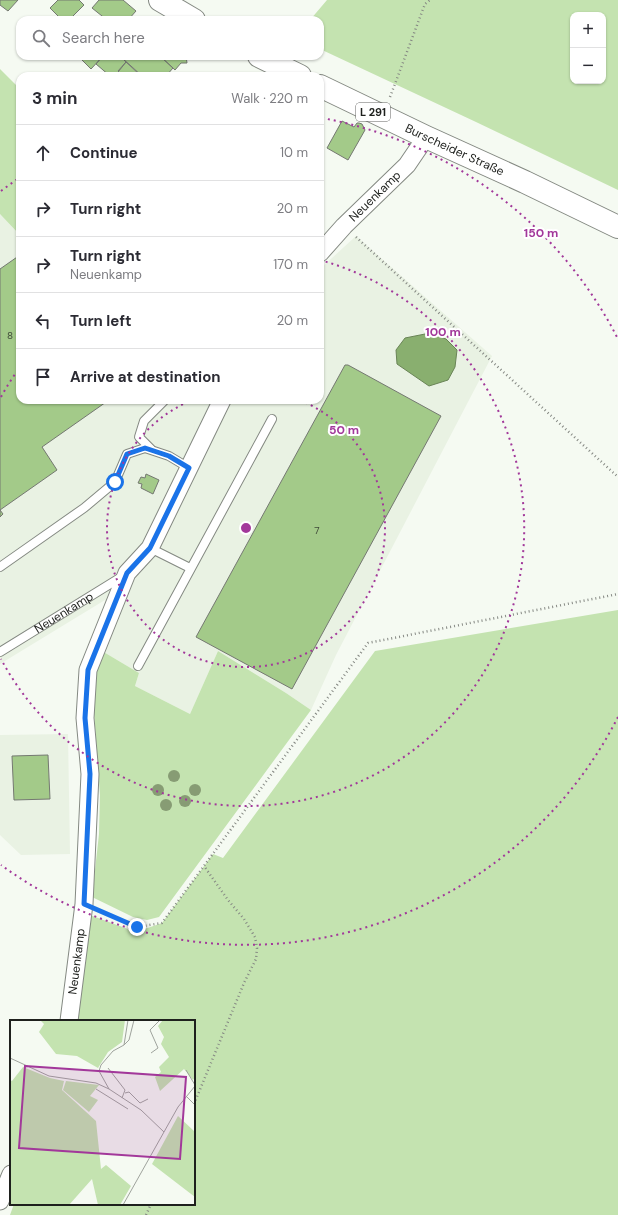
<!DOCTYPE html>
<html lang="en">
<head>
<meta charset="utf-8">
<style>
	:root { --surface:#fff; --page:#f7f7f7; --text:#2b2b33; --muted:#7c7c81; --line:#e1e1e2 }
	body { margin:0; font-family:"DM Sans",sans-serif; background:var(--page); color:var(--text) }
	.controls { position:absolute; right:12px; top:12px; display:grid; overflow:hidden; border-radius:8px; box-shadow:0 1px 3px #0004 }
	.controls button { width:36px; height:36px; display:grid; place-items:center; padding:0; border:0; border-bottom:1px solid var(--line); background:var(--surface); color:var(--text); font:20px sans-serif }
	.stop { position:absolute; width:12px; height:12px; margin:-9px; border:3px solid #1a73e8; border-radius:50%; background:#fff }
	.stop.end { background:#1a73e8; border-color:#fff; box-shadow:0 1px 4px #0008 }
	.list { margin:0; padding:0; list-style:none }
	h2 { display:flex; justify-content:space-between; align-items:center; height:52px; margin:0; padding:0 16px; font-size:17px }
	h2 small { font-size:13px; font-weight:400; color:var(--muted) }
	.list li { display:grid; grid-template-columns:26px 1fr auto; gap:12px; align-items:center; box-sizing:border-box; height:56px; padding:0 16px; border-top:1px solid var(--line) }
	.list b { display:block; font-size:15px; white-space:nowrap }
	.list p { margin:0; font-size:13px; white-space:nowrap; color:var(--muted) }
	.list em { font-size:13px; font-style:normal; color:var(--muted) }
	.icon { flex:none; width:22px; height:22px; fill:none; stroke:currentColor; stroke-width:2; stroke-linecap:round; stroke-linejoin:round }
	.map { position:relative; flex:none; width:618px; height:1215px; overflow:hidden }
	.search { position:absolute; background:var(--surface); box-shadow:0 1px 3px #0004; left:16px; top:16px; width:308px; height:44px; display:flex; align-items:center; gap:10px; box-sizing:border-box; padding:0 14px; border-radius:12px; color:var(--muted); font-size:15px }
	.panel { position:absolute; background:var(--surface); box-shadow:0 1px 3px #0004; left:16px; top:72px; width:308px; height:332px; border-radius:12px }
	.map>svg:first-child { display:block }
	.built { fill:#e9f2e3 }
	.green { fill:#c4e3b0; fill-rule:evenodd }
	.water { fill:#89af6f; stroke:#698456 }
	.building { fill:#a3ca89; stroke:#747871 }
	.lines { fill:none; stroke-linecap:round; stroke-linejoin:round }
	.lane-casing { stroke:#848982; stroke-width:10 }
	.street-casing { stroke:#848982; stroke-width:19 }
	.primary-casing { stroke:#848982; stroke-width:24 }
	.path { stroke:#858883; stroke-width:2.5; stroke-dasharray:1 3; stroke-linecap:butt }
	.lane { stroke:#fff; stroke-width:8 }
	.street { stroke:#fff; stroke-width:17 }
	.primary { stroke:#fff; stroke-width:22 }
	.tree { fill:#879c74 }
	.route { stroke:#1a73e8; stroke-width:5 }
	.ring { fill:none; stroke:#a2389a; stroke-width:2; stroke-dasharray:2 4 }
	.labels { text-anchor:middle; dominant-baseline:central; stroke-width:4; stroke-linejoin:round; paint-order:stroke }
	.number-label { font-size:10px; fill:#3f4a38 }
	.shield { fill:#fff; stroke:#626361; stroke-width:1 }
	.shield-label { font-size:11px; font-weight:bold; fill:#1e201d }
	.street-label { font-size:12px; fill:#1e201d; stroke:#fff }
	.inset-road { fill:none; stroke:#9fa39d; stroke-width:1 }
	.view { fill:#a2389a; fill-opacity:0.15; stroke:#a2389a; stroke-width:2 }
	.inset-edge { fill:none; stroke:#1e201d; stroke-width:2 }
	.centre { fill:#a2389a; stroke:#fff; stroke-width:2 }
	.ring-label { font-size:12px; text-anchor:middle; font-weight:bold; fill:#a2389a; stroke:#fff; stroke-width:4; stroke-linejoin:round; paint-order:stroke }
</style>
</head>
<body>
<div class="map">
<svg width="618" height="1215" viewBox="0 0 618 1215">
	<rect width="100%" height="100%" fill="#f5faf2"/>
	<path class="built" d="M 0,214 L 17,232 L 20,230 L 20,400 L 320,400 L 320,269 L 356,236 L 492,356 L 336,655 L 311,710 L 286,693 L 218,651 L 190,714 L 135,686 L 139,673 L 102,651 L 105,600 L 0,664 Z
		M 68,734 L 70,854 L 21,855 L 0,835 L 0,735 Z"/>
	<path class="green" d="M 327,0 L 618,0 L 618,190 L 476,122 L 320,49 L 320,20 L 310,20 ZM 573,15 L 603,15 L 603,81 L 573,81 Z
		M 0,69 L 20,89 L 20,230 L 17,232 L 0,214 Z
		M 618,610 L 618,1215 L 10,1215 L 14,1204 L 194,1204 L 194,1021 L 77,1021 L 87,944 L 90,915 L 136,932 L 162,923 L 213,854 L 223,858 L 375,651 Z
		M 102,651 L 139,673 L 135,686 L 190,714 L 218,651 L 286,693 L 311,710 L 159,917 L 147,920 L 133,917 L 92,897 L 99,834 L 100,795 L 92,685 Z"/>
	<path class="water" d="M 430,333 L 446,339 L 457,350 L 455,367 L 448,380 L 429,386 L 397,364 L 396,350 L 405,338 Z"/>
	<path class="building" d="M 0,0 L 18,0 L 8,11 L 0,5 Z
		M 58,0 L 79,0 L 84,5 L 69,20 L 62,20 L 50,8 Z
		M 99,0 L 123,0 L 136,11 L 128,20 L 107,20 L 92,8 Z
		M 78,56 L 103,56 L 91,69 Z
		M 103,56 L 120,56 L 126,62 L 115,76 L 110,76 L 96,64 Z
		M 120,56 L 160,56 L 173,68 L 166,76 L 142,76 Z
		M 160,56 L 186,56 L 187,63 L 181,63 L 175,70 Z
		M 126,62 L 140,75 L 139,76 L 123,76 L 118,71 Z
		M 342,121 L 354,127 L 357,123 L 359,123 L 362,124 L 365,130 L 348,160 L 327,148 Z
		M 20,255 L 20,400 L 109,400 L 42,447 L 57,470 L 0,510 L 3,514 L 0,517 L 0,269 Z
		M 345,365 L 348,365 L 441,416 L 292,689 L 196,637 Z
		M 146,474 L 159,480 L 153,494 L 141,488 L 142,484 L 138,483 L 141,477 L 145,478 Z
		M 48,755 L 50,799 L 14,800 L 12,756 Z"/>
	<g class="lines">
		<g class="lane-casing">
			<g id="lane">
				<path d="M 151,449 L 139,437 L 144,421 L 165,400"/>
				<path d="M 150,548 L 190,568"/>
				<path d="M 0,567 L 84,508 L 115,482 L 127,454 L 145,448 L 169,456 L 189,468"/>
				<path id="s1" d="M 0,652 L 123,576"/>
				<path d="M 138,666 L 272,419"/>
			</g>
		</g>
		<g class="street-casing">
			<g id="street">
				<path id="s2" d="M 320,253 L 344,226 L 407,165 L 426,137"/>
				<path id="s3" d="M 69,1021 L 84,904 L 90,774 L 85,718 L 88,670 L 127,573 L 150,548 L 222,400"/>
				<path d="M 0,1201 L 11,1174"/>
			</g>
		</g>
		<g class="primary-casing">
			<g id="primary">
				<path d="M 160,0 L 194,20"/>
				<path d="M 259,56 L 300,76"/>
				<path id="s4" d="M 320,86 L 426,137 L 525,182 L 618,227"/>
			</g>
		</g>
		<path class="path" d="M 390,97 L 425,4 L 430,0
			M 356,237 L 618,477
			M 101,911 L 137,927 L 162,923 L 368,643 L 618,594
			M 194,1104 L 244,983 L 256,959 L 257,948 L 255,937 L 244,919 L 228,900 L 204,866
			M 146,1215 L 151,1204"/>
		<use href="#lane" class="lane"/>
		<use href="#street" class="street"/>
		<use href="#primary" class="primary"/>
	</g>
	<g class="tree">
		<circle cx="174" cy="776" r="6"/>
		<circle cx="158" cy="790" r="6"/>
		<circle cx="195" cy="790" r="6"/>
		<circle cx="185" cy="801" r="6"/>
		<circle cx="166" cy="805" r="6"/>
	</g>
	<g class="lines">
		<path class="route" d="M 115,482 L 127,454 L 145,448 L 169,456 L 189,468 L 150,548 L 127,573 L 88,670 L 85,718 L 90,774 L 84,904 L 137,927"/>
	</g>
	<g class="ring">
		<path d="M300 400A139 139 0 1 1 192 400"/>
		<path d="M1 397A278 278 0 0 1 20 367M320 260A278 278 0 1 1 1 659"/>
		<path d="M618 717A417 417 0 0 1 1 865M1 191A417 417 0 0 1 19 178M322 118A417 417 0 0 1 618 339"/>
	</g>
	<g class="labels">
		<g class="number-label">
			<text x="10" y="335">8</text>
			<text x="317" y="530">7</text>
		</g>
		<rect class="shield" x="356" y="103" width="34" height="18" rx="3"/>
		<g class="shield-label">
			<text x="373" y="112">L 291</text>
		</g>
		<g class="street-label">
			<text stroke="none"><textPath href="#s4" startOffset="149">Burscheider Straße</textPath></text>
			<text stroke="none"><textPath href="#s2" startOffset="79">Neuenkamp</textPath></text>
			<text stroke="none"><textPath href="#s1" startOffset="75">Neuenkamp</textPath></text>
			<text stroke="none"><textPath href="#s3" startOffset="60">Neuenkamp</textPath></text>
		</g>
	</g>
	<g transform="translate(10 1020)">
		<rect width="185" height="185" fill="#f5faf2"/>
		<path d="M 30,0 L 115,0 L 112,22 L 98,32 L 88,48 L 67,36 L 46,34 L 29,12 L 34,4 ZM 153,0 L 185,0 L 185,57 L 183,60 L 174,49 L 150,71 L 145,57 L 151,52 L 149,47 L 159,37 L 151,24 L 154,17 L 148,6 ZM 13,47 L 40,58 L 54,61 L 52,70 L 86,101 L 91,149 L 96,145 L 121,166 L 110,185 L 88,185 L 82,159 L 59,185 L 0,185 L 0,60 L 2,61 ZM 56,61 L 89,65 L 80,76 L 88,80 L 79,92 L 53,70 ZM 168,96 L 185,112 L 185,177 L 142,144 Z" fill="#c4e3b0"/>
		<path class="inset-road" d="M 114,25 L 119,20 L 124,0M 141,33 L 148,28 L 140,10 L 150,0M 0,38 L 39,56 L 86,63 L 99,69 L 131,90 L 154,112M 98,48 L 115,70 L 112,78M 176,50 L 185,65M 86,69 L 118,89M 99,69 L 89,51 L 91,45 L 103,31 L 114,25 L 118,0M 115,73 L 119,72 L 130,83 L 138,79M 176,76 L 185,85M 113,185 L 168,87 L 185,66"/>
		<path class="view" d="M 15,46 L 176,57 L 170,139 L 9,128 Z"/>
		<rect width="185" height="185" class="inset-edge"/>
	</g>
	<circle cx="246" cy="528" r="6" class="centre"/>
	<g class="ring-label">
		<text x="541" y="237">150 m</text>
		<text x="443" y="336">100 m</text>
		<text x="344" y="434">50 m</text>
	</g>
</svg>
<div class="controls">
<button>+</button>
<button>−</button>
</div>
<div class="stop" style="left:115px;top:482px"></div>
<div class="stop end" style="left:137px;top:927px"></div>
<div class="search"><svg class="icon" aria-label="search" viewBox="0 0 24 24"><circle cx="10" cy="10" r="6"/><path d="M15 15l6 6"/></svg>Search here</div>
<section class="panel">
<h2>3 min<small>Walk · 220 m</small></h2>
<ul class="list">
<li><svg class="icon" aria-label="ahead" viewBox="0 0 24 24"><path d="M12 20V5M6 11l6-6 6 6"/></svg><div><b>Continue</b></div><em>10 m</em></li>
<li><svg class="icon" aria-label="right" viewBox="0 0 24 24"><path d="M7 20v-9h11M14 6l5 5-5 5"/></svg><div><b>Turn right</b></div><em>20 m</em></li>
<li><svg class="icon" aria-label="right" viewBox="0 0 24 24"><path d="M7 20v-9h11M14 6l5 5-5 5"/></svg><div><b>Turn right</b><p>Neuenkamp</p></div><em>170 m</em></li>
<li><svg class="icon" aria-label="left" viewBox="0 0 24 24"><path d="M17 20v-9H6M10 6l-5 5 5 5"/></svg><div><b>Turn left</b></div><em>20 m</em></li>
<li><svg class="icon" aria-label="arrive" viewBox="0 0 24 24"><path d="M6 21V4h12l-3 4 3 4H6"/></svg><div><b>Arrive at destination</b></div></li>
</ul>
</section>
</div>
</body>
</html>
